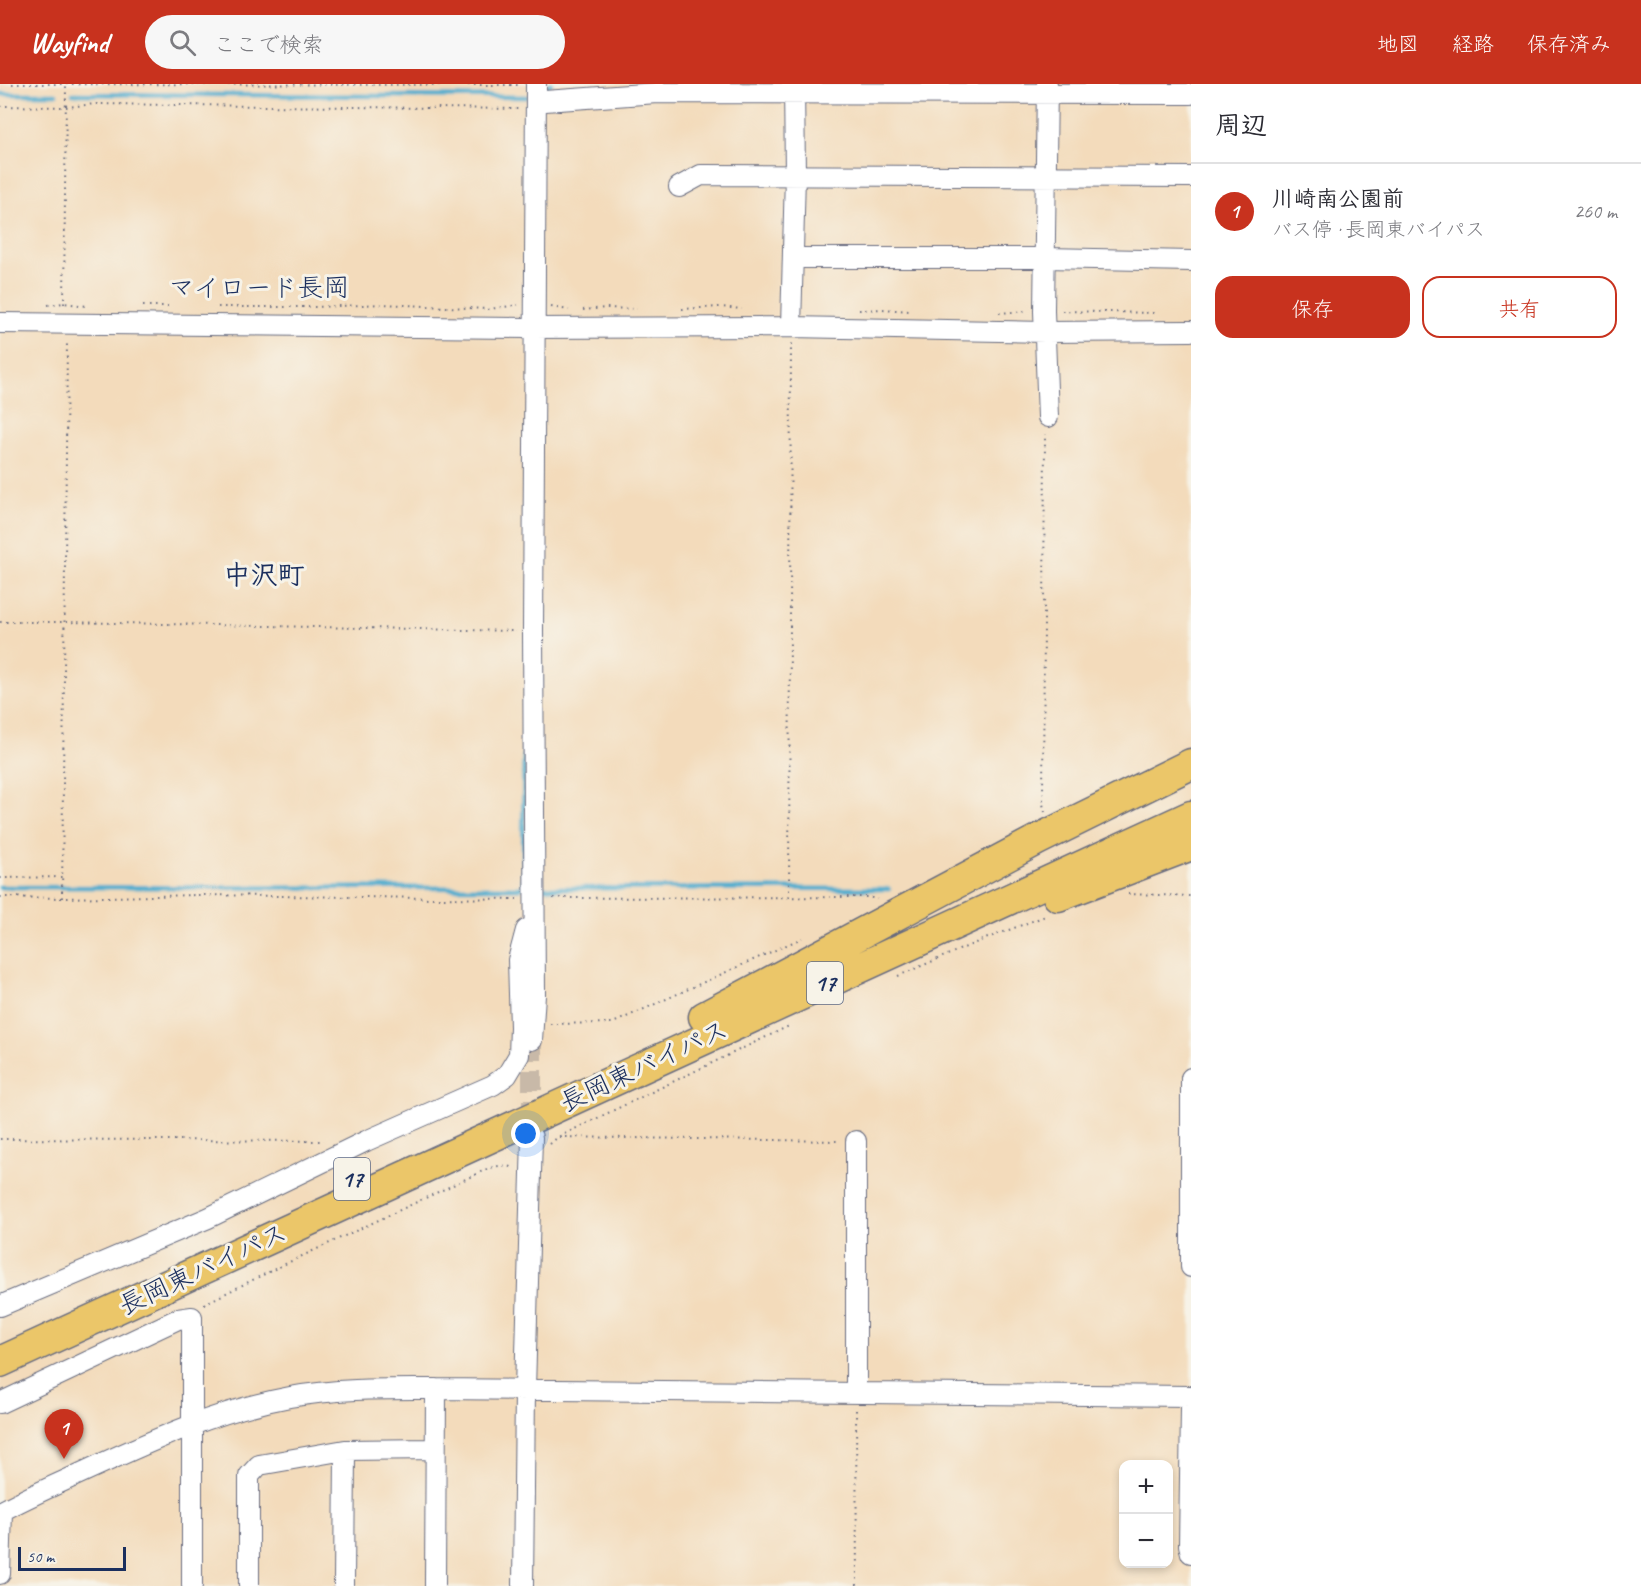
<!DOCTYPE html>
<html lang="ja">
<head>
<meta charset="utf-8">
<style>
	:root { --surface:#fff; --page:#f7f7f7; --text:#2b2b33; --muted:#7c7c81; --line:#e1e1e2; --accent:#c8321e }
	body { margin:0; font-family:Caveat,"Klee One",sans-serif; background:var(--page); color:var(--text) }
	.controls { position:absolute; right:18px; bottom:18px; display:grid; overflow:hidden; border-radius:12px; box-shadow:0 3px 9px #0003 }
	.controls button { width:54px; height:54px; display:grid; place-items:center; padding:0; border:0; border-bottom:2px solid var(--line); background:var(--surface); color:var(--text); font:30px sans-serif }
	.scale { position:absolute; left:18px; bottom:15px; width:108px; box-sizing:border-box; padding-left:6px; border:3px solid #1b2f5e; border-top:0; font-size:16px; line-height:21px; white-space:nowrap; color:#1b2f5e; -webkit-text-stroke:4px #f7f3e8; paint-order:stroke }
	.you { position:absolute; left:526px; top:1050px; width:21px; height:21px; margin:-15px; border:4px solid #fff; border-radius:50%; background:#1a73e8; box-shadow:0 0 0 9px #1a73e833 }
	.badge { display:grid; place-items:center; width:39px; height:39px; border-radius:50%; background:var(--accent); color:#fff; font-size:20px; font-weight:700 }
	.pin { position:absolute; translate:-50% -50px; filter:drop-shadow(0 2px 3px #0008) }
	.pin::after { content:''; position:absolute; top:32px; width:21px; height:18px; background:inherit; clip-path:polygon(0 0,100% 0,50% 100%) }
	.list { margin:0; padding:0; list-style:none }
	h2 { display:flex; justify-content:space-between; align-items:center; height:78px; margin:0; padding:0 24px; font-size:26px }
	h2 small { font-size:20px; font-weight:400; color:var(--muted) }
	.list li { display:grid; grid-template-columns:39px 1fr auto; gap:18px; align-items:center; box-sizing:border-box; height:96px; padding:0 24px; border-top:2px solid var(--line) }
	.list b { display:block; font-size:22px; white-space:nowrap }
	.list p { margin:0; font-size:20px; white-space:nowrap; color:var(--muted) }
	.list em { font-size:20px; font-style:normal; color:var(--muted) }
	.actions { display:flex; gap:12px; padding:18px 24px }
	.actions a { flex:1; padding:14px 0; border:2px solid var(--accent); border-radius:18px; text-align:center; font-size:21px; color:var(--accent) }
	.actions .main { background:var(--accent); color:#fff }
	.icon { flex:none; width:33px; height:33px; fill:none; stroke:currentColor; stroke-width:2; stroke-linecap:round; stroke-linejoin:round }
	.map { position:relative; flex:none; width:1191px; height:1502px; overflow:hidden }
	header { display:flex; align-items:center; gap:36px; box-sizing:border-box; height:84px; padding:0 30px; background:var(--accent); color:#fff }
	header strong { font-size:28px }
	nav { display:flex; gap:33px; margin-inline-start:auto; font-size:21px }
	.search { width:420px; height:54px; background:var(--page); display:flex; align-items:center; gap:15px; box-sizing:border-box; padding:0 21px; border-radius:33px; color:var(--muted); font-size:22px }
	main { display:flex }
	aside { flex:1; background:var(--surface) }
	.map>svg:first-child { display:block }
	.lines { fill:none; stroke-linecap:round; stroke-linejoin:round }
	.stream { stroke:#51adcf; stroke-width:4.5 }
	.minor-tunnel { stroke:#c8b9a8; stroke-width:20; stroke-dasharray:20 10; stroke-linecap:butt }
	.minor-casing { stroke:#676b7f; stroke-width:22 }
	.highway-casing { stroke:#676b7f; stroke-width:33 }
	.path { stroke:#676b7f; stroke-width:2; stroke-dasharray:1.5 4.5; stroke-linecap:butt }
	.minor { stroke:#fff; stroke-width:20 }
	.highway { stroke:#ebc669; stroke-width:30 }
	.labels { text-anchor:middle; dominant-baseline:central; stroke-width:6; stroke-linejoin:round; paint-order:stroke }
	.shield { fill:#f7f3e8; stroke:#5d6a87; stroke-width:1.5 }
	.shield-label { font-size:24px; font-weight:bold; fill:#1b2f5e }
	.street-label { font-size:26px; fill:#1b2f5e; stroke:#f7f3e8 }
	.neighbourhood-label { font-size:27px; font-weight:bold; fill:#1b2f5e; stroke:#f7f3e8 }
</style>
</head>
<body>
<header>
<strong>Wayfind</strong>
<div class="search"><svg class="icon" aria-label="search" viewBox="0 0 24 24"><circle cx="10" cy="10" r="6"/><path d="M15 15l6 6"/></svg>ここで検索</div>
<nav><a>地図</a><a>経路</a><a>保存済み</a></nav>
</header>
<main>
<div class="map">
<svg width="1191" height="1502" viewBox="0 0 1191 1502">
	<rect width="100%" height="100%" fill="#f7f3e8"/>
	<filter id="ink" filterUnits="userSpaceOnUse"><feTurbulence type="fractalNoise" baseFrequency=".0167" numOctaves="2"/><feDisplacementMap in="SourceGraphic" scale="12" xChannelSelector="R" yChannelSelector="G"/><feConvolveMatrix kernelMatrix="1 2 1 2 8 2 1 2 1" color-interpolation-filters="sRGB"/></filter>
	<filter id="wash" filterUnits="userSpaceOnUse"><feTurbulence type="fractalNoise" baseFrequency=".008" numOctaves="4" result="noise"/><feDisplacementMap in="SourceGraphic" scale="24" xChannelSelector="R" yChannelSelector="G"/><feGaussianBlur stdDeviation="1.35" result="paint"/><feColorMatrix in="noise" values="0 0 0 0 0 0 0 0 0 0 0 0 0 0 0 0 0 1.4 0 .05"/><feComposite in="paint" operator="in"/></filter>
	<g filter="url(#wash)">
		<rect width="100%" height="100%" fill="#f3dbbb"/>
		<g class="lines">
			<path class="stream" d="M 544,6 L 551,0
				M 0,10 L 56,10
				M 73,10 L 527,13
				M 0,803 L 523,804 L 524,646
				M 541,804 L 889,805"/>
		</g>
	</g>
	<g filter="url(#ink)">
		<g class="lines">
			<path class="minor-tunnel" d="M 532,956 L 532,1042"/>
			<g class="minor-casing">
				<path id="minor" d="M 1047,0 L 1044,227 L 1048,333
					M 545,17 L 657,9 L 1191,10
					M 679,103 L 701,91 L 1191,93
					M 793,174 L 1046,174 L 1191,177
					M 0,239 L 530,244 L 791,243 L 1045,248 L 1191,247
					M 791,243 L 795,91 L 794,0
					M 532,956 L 535,911 L 533,547 L 536,0
					M 1191,994 L 1191,1183
					M 856,1057 L 856,1308
					M 0,1222 L 208,1134 L 366,1057 L 493,1001 L 507,991 L 519,971 L 520,943 L 518,876 L 526,846 L 529,844
					M 0,1319 L 178,1235 L 192,1233 L 192,1502
					M 1191,1324 L 1189,1461 L 1191,1469
					M 0,1428 C 29,1412 60,1399 90,1385 C 155,1355 219,1326 290,1313 C 338,1304 387,1305 436,1305 L 1191,1312
					M 0,1490 L 2,1427
					M 249,1502 L 249,1392 L 259,1381 L 345,1366 L 435,1365
					M 344,1502 L 345,1366
					M 435,1502 L 436,1305
					M 523,1502 L 525,1306 L 532,1053"/>
			</g>
			<g class="highway-casing">
				<path id="highway" d="M 1058,812 L 1191,761
					M 704,933 L 1039,755 L 1191,680
					M 0,1278 L 1191,732"/>
			</g>
			<path class="path" d="M 12,0 L 518,1
				M 0,22 L 66,23 L 96,20 L 519,25
				M 64,220 L 66,0
				M 48,221 L 64,219 L 87,222
				M 143,222 L 168,222
				M 218,223 L 317,223 L 383,220 L 489,225 L 518,221
				M 551,223 L 569,226
				M 682,225 L 720,223 L 742,225
				M 583,226 L 606,224 L 637,225
				M 859,226 L 882,225 L 910,227
				M 1062,227 L 1155,229
				M 999,229 L 1027,227
				M 0,538 L 65,538 L 516,547
				M 1045,728 L 1043,720 L 1045,350
				M 0,794 L 62,793
				M 1128,810 L 1191,812
				M 0,813 L 62,814 L 198,811 L 517,815
				M 789,813 L 791,258
				M 62,814 L 67,256
				M 553,814 L 868,813 L 877,815
				M 898,892 L 980,857 L 1048,831
				M 550,940 L 613,939 L 802,854
				M 559,1053 L 838,1057
				M 0,1055 L 324,1057
				M 550,1060 L 558,1053 L 789,942
				M 204,1220 L 283,1181 L 487,1085 C 497,1082 505,1079 514,1085
				M 856,1326 L 857,1502"/>
			<use href="#minor" class="minor"/>
			<use href="#highway" class="highway"/>
		</g>
	</g>
	<g class="labels">
		<g class="shield">
			<rect x="807" y="878" width="36" height="42" rx="4.5"/>
			<rect x="334" y="1074" width="36" height="42" rx="4.5"/>
		</g>
		<g class="shield-label">
			<text x="825" y="899">17</text>
			<text x="352" y="1095">17</text>
		</g>
		<g class="street-label">
			<text x="259" y="203">マイロード長岡</text>
			<text transform="translate(644 982) rotate(-25)">長岡東バイパス</text>
			<text transform="translate(203 1185) rotate(-25)">長岡東バイパス</text>
		</g>
		<g class="neighbourhood-label">
			<text x="264" y="491">中沢町</text>
		</g>
	</g>
</svg>
<div class="controls">
<button>+</button>
<button>−</button>
</div>
<div class="scale">50 m</div>
<div class="you"></div>
<div class="pin badge" style="left:64px;top:1375px">1</div>
</div>
<aside>
<h2>周辺<small></small></h2>
<ul class="list">
<li><span class="badge">1</span><div><b>川崎南公園前</b><p>バス停 · 長岡東バイパス</p></div><em>260 m</em></li>
</ul>
<div class="actions"><a class="main">保存</a><a>共有</a></div>
</aside>
</main>
</body>
</html>
